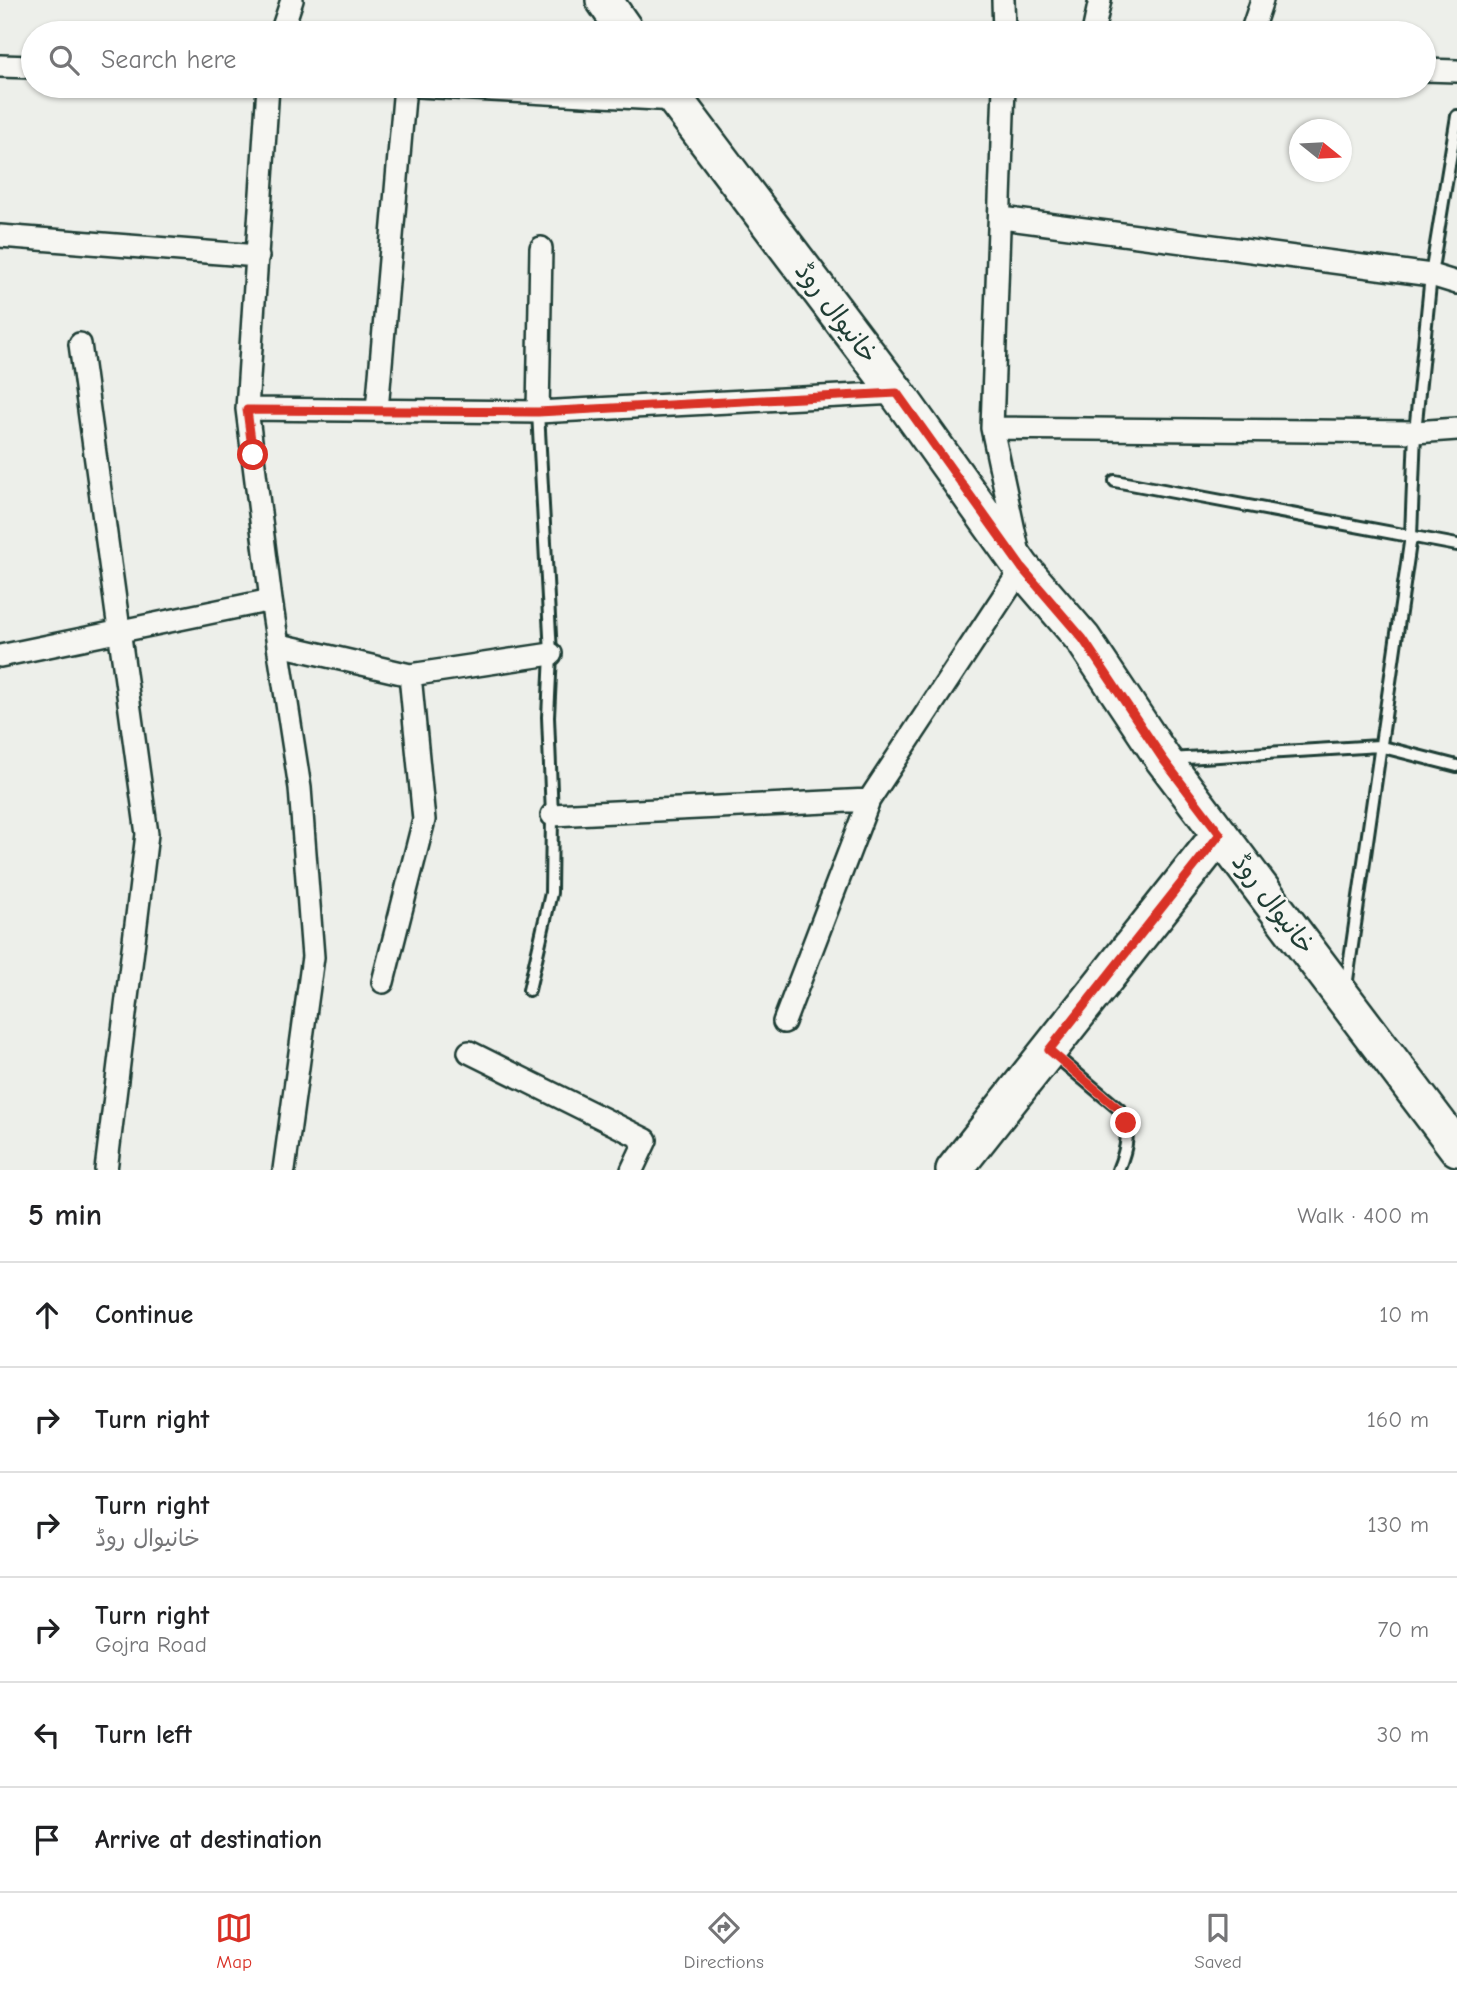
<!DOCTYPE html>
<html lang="en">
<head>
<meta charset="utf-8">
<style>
	:root { --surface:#fff; --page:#f6f6f6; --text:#202124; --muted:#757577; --line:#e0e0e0; --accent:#d93025 }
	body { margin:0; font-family:"Comic Neue","Playpen Sans Arabic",sans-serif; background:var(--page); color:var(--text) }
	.compass { position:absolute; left:1289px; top:119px; width:63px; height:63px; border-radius:50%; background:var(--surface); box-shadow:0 2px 5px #0004; rotate:108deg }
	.stop { position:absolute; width:21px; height:21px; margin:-16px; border:5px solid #d93025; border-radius:50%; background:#fff }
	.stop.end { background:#d93025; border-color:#fff; box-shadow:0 2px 7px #0008 }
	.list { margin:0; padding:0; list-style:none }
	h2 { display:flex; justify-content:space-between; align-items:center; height:91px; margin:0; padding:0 28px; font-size:30px }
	h2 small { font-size:23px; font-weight:400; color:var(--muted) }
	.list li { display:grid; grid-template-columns:46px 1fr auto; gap:21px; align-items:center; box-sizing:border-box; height:105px; padding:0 28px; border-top:2px solid var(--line) }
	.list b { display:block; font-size:26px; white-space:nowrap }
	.list p { margin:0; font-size:23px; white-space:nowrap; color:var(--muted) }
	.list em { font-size:23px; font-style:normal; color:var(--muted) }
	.icon { flex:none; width:38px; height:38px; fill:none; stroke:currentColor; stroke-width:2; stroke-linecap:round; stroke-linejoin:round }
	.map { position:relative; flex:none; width:1457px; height:1170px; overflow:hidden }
	.search { position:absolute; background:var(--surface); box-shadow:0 2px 5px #0004; left:21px; right:21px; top:21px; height:77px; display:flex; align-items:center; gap:18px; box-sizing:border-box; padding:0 24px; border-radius:38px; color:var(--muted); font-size:26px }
	.sheet { height:721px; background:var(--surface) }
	nav { display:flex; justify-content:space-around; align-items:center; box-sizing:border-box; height:98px; border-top:2px solid var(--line); background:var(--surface); font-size:19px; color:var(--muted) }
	nav a { display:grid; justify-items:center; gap:4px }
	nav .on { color:var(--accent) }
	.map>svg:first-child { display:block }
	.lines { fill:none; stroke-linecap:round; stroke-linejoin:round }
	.lane-casing { stroke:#1f3d34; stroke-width:16 }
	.street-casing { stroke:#1f3d34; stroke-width:26 }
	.primary-casing { stroke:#1f3d34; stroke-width:40 }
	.lane { stroke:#f6f6f2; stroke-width:10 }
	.street { stroke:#f6f6f2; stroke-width:21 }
	.primary { stroke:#f6f6f2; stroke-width:35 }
	.route { stroke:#d93025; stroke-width:9 }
	.labels { text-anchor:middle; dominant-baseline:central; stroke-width:5; stroke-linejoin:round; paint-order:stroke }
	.street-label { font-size:26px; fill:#1f3d34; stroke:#f6f6f2 }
</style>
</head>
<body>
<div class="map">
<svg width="1457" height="1170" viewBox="0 0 1457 1170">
	<rect width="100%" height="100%" fill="#edefea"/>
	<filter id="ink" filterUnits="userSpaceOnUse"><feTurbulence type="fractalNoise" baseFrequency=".0143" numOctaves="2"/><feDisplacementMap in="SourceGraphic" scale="14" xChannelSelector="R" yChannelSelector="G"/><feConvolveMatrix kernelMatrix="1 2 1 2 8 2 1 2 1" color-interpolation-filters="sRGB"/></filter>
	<g filter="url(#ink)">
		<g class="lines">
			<g class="lane-casing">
				<path id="lane" d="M 1115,481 L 1457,545
					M 1170,759 L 1379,746 L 1457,766
					M 1346,987 L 1411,536 L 1415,432 L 1431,275 L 1457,116
					M 529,990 L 551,893 L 552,815 L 548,717 L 551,654 L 538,412
					M 1051,1052 L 1120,1110 C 1131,1132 1127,1148 1118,1170"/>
			</g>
			<g class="street-casing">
				<path id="street" d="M 1003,0 L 1004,33
					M 281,33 L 292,0
					M 1093,33 L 1100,0
					M 1251,33 L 1262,0
					M 0,66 L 33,67
					M 1424,70 L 1457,71
					M 268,86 L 247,409 L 271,600 L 300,788 L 313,957 L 284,1170
					M 419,86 L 676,100
					M 1002,218 L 1431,275 L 1457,283
					M 0,236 L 258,256
					M 80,344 L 147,834 L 106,1170
					M 247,409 L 538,412 L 897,393
					M 377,410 L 405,86
					M 538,412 L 541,248
					M 992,428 L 1415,432 L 1457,429
					M 280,645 L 410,675 L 551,654
					M 0,656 L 271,600
					M 552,815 L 869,800 L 1022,568 L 992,428 L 1004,86
					M 383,982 L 424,820 L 410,675
					M 784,1022 L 869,800
					M 469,1052 L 646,1140 L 632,1170"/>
			</g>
			<g class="primary-casing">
				<path id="primary" d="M 604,0 L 627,33
					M 665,86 L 897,393 L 1022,568 L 1083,639 L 1163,759 L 1457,1148
					M 954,1170 L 1220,834"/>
			</g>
			<use href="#lane" class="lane"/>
			<use href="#street" class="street"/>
			<use href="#primary" class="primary"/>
		</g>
	</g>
	<g class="lines" filter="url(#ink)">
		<path class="route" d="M 253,455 L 247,410 L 538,412 L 897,393 L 1022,568 L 1083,639 L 1163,759 L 1220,834 L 1049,1050 L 1120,1110 L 1126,1123"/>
	</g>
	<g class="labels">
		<g class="street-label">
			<text transform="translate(836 313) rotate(53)">خانیوال روڈ</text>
			<text transform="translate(1273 904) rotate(53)">خانیوال روڈ</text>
		</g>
	</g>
</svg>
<svg class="compass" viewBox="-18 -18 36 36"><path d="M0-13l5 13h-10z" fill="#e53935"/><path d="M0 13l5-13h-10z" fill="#757577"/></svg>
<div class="stop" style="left:253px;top:455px"></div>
<div class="stop end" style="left:1126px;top:1123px"></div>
<div class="search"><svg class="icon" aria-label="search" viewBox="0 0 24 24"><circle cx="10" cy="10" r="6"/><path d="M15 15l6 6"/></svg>Search here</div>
</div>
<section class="sheet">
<h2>5 min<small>Walk · 400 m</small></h2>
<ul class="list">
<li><svg class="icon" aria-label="ahead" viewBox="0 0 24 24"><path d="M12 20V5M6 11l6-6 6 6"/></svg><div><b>Continue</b></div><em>10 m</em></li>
<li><svg class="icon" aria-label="right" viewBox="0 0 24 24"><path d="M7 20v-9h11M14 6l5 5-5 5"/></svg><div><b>Turn right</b></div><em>160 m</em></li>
<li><svg class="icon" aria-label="right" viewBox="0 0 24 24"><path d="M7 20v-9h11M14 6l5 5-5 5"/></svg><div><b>Turn right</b><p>خانیوال روڈ</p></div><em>130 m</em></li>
<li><svg class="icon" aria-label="right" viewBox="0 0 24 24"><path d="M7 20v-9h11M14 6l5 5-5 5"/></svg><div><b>Turn right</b><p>Gojra Road</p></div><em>70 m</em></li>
<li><svg class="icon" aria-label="left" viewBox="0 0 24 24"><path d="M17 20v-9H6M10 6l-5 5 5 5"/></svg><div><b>Turn left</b></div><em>30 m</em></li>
<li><svg class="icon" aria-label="arrive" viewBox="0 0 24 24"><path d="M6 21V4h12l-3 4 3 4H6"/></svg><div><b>Arrive at destination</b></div></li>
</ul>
</section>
<nav>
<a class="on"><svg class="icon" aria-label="map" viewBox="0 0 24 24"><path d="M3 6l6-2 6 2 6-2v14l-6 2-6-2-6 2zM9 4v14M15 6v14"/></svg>Map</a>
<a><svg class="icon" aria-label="directions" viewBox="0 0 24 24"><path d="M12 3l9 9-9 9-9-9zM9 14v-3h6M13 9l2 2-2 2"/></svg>Directions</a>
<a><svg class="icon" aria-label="saved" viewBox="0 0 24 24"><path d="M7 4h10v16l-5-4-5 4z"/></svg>Saved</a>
</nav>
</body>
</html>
